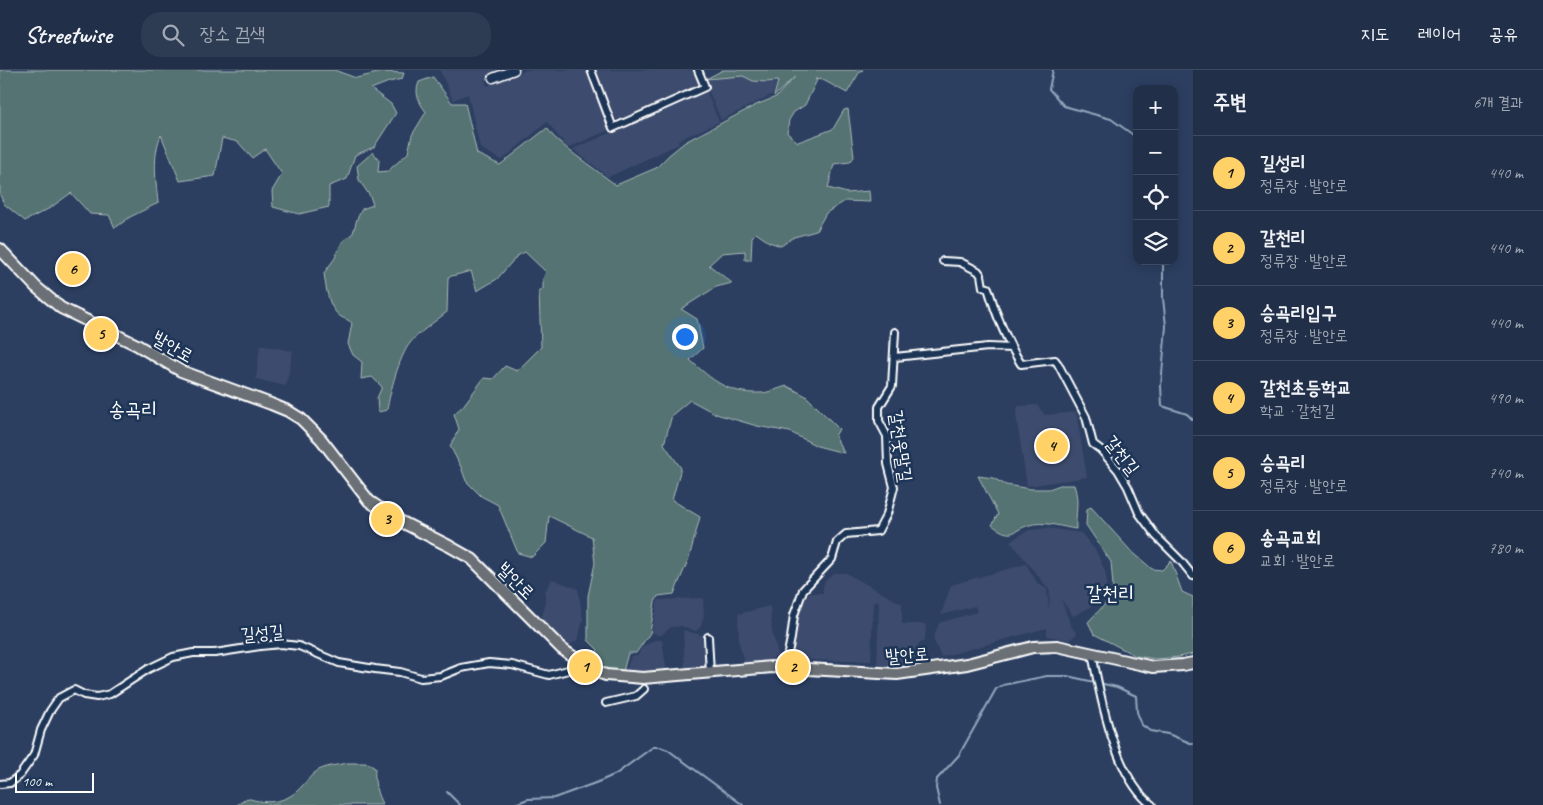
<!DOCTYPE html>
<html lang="ko">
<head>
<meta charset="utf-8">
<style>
	:root { --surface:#212f49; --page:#2d3b53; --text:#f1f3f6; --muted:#a2a9b4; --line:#3e4a61; --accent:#ffd166 }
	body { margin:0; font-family:Caveat,"Poor Story",sans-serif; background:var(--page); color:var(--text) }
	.controls { position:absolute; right:15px; top:15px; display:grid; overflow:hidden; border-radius:10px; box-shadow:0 2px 12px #0003 }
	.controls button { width:45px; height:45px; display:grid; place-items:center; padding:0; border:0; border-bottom:1px solid var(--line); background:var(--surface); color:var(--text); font:25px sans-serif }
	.scale { position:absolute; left:15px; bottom:12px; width:79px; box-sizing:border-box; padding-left:5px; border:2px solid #fff; border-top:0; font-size:14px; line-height:18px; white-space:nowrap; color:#fff; -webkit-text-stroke:4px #1d3557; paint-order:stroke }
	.you { position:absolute; left:684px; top:266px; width:18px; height:18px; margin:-12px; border:4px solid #fff; border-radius:50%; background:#1a73e8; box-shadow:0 0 0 8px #1a73e833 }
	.badge { display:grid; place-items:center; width:32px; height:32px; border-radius:50%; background:var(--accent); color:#111; font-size:16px; font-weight:700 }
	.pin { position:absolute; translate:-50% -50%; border:2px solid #fff; box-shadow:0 1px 5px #0006 }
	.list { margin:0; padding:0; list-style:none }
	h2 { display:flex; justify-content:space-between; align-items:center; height:65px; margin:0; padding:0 20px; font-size:21px }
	h2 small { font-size:16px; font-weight:400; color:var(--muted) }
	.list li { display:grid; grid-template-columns:32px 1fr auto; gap:15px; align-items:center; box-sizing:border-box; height:75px; padding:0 20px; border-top:1px solid var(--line) }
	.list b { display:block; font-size:19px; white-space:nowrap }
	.list p { margin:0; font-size:16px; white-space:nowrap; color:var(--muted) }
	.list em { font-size:16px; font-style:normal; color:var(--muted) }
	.icon { flex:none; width:28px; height:28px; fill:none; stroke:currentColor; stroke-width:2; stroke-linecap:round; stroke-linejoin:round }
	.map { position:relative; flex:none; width:1193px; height:735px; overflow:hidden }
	header { display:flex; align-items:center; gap:30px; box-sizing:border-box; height:70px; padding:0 25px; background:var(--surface); border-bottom:1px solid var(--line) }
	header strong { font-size:24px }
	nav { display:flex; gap:28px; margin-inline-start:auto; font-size:18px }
	.search { width:350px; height:45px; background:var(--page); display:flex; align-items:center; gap:12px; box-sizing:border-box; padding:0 18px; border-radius:20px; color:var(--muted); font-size:19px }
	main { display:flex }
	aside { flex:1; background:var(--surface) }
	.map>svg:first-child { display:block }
	.built { fill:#3e4b6e }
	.green { fill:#557372; stroke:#aab9b8 }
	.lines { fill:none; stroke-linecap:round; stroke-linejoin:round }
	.stream { stroke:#92a8bd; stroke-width:2 }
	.minor-casing { stroke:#fff; stroke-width:10 }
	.tertiary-casing { stroke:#fff; stroke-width:11 }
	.primary-casing { stroke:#fff; stroke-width:14 }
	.minor { stroke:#1d3557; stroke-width:6 }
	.tertiary { stroke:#1d3557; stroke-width:8 }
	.primary { stroke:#6b6f75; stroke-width:10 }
	.labels { text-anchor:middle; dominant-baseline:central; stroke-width:5; stroke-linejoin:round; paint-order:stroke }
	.street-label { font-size:18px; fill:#fff; stroke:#1d3557 }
	.quarter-label { font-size:20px; fill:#fff; stroke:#1d3557 }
</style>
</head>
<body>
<header>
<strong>Streetwise</strong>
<div class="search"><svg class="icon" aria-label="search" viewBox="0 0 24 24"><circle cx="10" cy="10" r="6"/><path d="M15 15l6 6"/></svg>장소 검색</div>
<nav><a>지도</a><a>레이어</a><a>공유</a></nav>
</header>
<main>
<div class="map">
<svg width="1193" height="735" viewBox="0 0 1193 735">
	<rect width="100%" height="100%" fill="#2c3f61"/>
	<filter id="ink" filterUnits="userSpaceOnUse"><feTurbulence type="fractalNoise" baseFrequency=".02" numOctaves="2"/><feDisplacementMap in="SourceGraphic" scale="10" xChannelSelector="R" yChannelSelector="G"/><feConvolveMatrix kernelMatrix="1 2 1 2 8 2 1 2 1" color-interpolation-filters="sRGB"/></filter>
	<g filter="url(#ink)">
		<path class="built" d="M 440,0 L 506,0 L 484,9 L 487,16 L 527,0 L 589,0 L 611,59 L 568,78 L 547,52 L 502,90 L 480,78 L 468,24 L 453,30 Z
			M 596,0 L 694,0 L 700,15 L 697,20 L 622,51 L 615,48 Z
			M 744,6 L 752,11 L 776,13 L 773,24 L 721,50 L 704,10 Z
			M 707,22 L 719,52 L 678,70 L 679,74 L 608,107 L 573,79 Z
			M 260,275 L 293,281 L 286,316 L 256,309 Z
			M 1037,335 L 1045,345 L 1076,342 L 1087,407 L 1027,416 L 1016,345 L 1018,336 Z
			M 1048,458 L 1081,463 L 1096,481 L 1105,501 L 1107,512 L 1104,522 L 1089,538 L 1073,546 L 1061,529 L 1071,556 L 1077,564 L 1069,570 L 1047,566 L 1047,558 L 941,587 L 933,569 L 939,553 L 977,542 L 975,536 L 941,545 L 951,515 L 1026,494 L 1038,514 L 1047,519 L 1049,540 L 1050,521 L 1010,471 L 1029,460 Z
			M 835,503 L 846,503 L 902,534 L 902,554 L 926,554 L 925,571 L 918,574 L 917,599 L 877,598 L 879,533 L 876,530 L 873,533 L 871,591 L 789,590 L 799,541 L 809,523 L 823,523 L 823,516 L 826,510 Z
			M 552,509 L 578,519 L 583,550 L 579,566 L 576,571 L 568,576 L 563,577 L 540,553 L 545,536 L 545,521 Z
			M 703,528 L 704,545 L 701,556 L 696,561 L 682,556 L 671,557 L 660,566 L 652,562 L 658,530 Z
			M 770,536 L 772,561 L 780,592 L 745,595 L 739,573 L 738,544 Z
			M 683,560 L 705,566 L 705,599 L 685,601 Z
			M 655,570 L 662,570 L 667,603 L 625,604 L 631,586 L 638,585 L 642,577 Z"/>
		<path class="green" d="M 0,0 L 334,0 L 356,8 L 382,2 L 404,3 L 402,9 L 389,12 L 371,19 L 391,34 L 396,43 L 374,77 L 355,85 L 347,109 L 329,116 L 329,137 L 299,144 L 273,137 L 272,121 L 282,104 L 265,79 L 252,88 L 238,72 L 222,68 L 215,106 L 180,111 L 161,65 C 152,86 156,111 158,133 L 130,147 L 115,158 L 109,145 L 90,144 L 71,123 L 50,138 L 25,151 L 4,134 L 0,125 Z
			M 723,0 L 863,0 L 859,3 L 847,23 L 823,10 L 815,9 L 817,10 L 805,35 L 794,42 L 789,50 L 787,63 L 798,72 L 833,59 L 844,40 L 848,39 L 854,87 L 850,92 L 834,94 L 828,118 L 847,123 L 869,121 L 870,132 L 845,131 L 826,143 L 816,161 L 794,167 L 781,176 L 769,172 L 756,163 L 752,167 L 751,190 L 745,190 L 745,181 L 722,183 L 709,195 L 732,213 L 716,217 L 681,239 L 697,249 L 703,278 L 690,290 C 712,310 728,324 760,323 C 769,323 779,318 787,316 L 806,326 L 839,359 L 835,366 L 844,383 L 817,376 L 790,362 L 757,356 L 716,344 L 690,330 L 672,345 L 664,374 L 681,398 L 672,430 L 700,447 L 689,488 L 674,524 L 658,526 L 655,532 L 650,563 L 636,583 L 628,583 L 623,602 L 610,601 L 590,591 L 598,580 L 588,570 L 588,526 L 595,493 L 592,467 L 549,446 L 546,473 L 532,487 L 518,483 L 498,435 L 481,426 L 466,411 L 461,397 L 450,376 L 459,359 L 454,344 L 463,336 L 484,308 L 493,309 L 505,296 L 517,301 L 541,277 L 539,222 L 543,219 L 543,209 L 546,202 L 525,182 L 517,186 L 497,209 L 477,221 L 471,201 L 448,207 L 447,242 C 437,250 417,264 410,273 C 399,287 390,322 387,340 L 378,342 L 377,328 L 382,317 L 372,307 L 361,309 L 362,292 L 353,285 L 348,274 L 352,253 C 349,250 345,249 341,247 C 328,238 326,218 324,203 L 335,188 L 342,172 L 353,163 L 357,149 L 362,139 L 373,135 L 370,126 L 359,110 L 357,96 L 373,82 L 379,90 L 378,102 L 388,101 L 408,83 L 412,65 L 426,42 C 419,32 414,24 419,12 L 433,7 L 452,33 L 465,33 L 477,84 L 500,95 L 547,58 L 553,66 L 570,81 L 616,115 L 656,98 L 669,85 L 685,72 L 756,35 L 776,27 L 795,7 L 774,26 L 778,11 L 766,12 L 753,11 L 743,6 L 706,9 Z
			M 978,406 L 993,408 L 1006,415 L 1031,419 L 1049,419 L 1060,415 L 1074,415 C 1080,432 1075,443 1076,459 C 1062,457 1049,452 1034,454 C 1012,458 1015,472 992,455 L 998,444 Z
			M 1091,437 L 1129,479 L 1152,499 L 1162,500 L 1171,491 L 1182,522 L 1193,527 L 1193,584 L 1179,587 L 1156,589 L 1136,586 L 1094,564 L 1088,552 L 1111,528 L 1113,516 L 1111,492 L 1086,455 L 1087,439 Z
			M 347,693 L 367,693 L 375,698 C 374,711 376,724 383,735 L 237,735 L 247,728 C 268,735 288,733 303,715 C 308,710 311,705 317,701 C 325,696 338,695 347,693 Z"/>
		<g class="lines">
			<path class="stream" d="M 1053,0 L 1049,19 L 1064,36 L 1111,49 L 1132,64 L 1137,71
				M 1163,191 L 1163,228 L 1166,256 L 1161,316 L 1162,336 L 1187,344 L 1193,350
				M 447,722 L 460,735
				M 512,735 L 528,729 L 554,728 L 598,712 L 616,704 L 653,677 L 660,677 L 668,680 L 743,735
				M 940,735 L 936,718 L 937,709 L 959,685 L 996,619 L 1003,615 L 1047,606 L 1067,606 L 1117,617 L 1136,626 L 1137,642 L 1142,655 L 1150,661 L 1168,664 L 1193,674"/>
			<g class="minor-casing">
				<path id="minor" d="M 591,0 L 613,58 L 705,17 L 698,0
					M 943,191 L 960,192 L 978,201 L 981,205 L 983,217 L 988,218 C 996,245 1006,270 1021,294 L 1055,290 L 1058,294 L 1086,347 L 1093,374 L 1101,380 L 1118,400 L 1128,417 L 1139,443 L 1156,466 L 1181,491 L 1193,506
					M 895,287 L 988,277 L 1012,278
					M 708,567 L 710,603
					M 1092,583 C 1100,626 1115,708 1152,735
					M 785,598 L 791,568 L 794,545 L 803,520 L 832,489 L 837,472 L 846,464 L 878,461 L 887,444 L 894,417 L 888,394 L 887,366 L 879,351 L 879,337 L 892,316 L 895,262
					M 606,633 L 636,626 L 644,619
					M 0,714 L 10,713 L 20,705 L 34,685 L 41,660 L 50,641 L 59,628 L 74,620 L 84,625 L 97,627 L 110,624 L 148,599 L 173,587 L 193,583 L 215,583 L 260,576 L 281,574 L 299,576 L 339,593 L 375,599 L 400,602 L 421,608 L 441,606 L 461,598 L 489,593 L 512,595 L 549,605 L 568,600 L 575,596 L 579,590"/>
			</g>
			<g class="tertiary-casing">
				<path id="tertiary" d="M 493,8 L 514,0"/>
			</g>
			<g class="primary-casing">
				<path id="primary" d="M 0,179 L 36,217 L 61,238 L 137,275 L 181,301 L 271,334 L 288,341 L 301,349 L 321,369 L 369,431 L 394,448 L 449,476 L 472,489 L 562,579 L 594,601 L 606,605 L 643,608 L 772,597 L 897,604 L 967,594 L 1033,577 L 1057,576 L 1153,597 L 1183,595 L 1193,593"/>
			</g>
			<use href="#minor" class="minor"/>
			<use href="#tertiary" class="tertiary"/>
			<use href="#primary" class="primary"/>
		</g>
	</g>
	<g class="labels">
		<g class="street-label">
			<text transform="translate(173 277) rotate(30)">발안로</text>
			<text transform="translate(901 376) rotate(82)">갈천웃말길</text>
			<text transform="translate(1122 385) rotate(52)">갈천길</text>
			<text transform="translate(516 511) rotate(45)">발안로</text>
			<text transform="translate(262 563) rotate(-5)">길성길</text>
			<text transform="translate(907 585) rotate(-4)">발안로</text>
		</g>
		<g class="quarter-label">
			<text x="133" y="339">송곡리</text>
			<text x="1110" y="523">갈천리</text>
		</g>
	</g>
</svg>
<div class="controls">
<button>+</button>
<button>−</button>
<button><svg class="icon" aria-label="locate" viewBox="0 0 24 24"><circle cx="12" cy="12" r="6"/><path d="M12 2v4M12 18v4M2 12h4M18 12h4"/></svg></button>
<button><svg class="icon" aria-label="layers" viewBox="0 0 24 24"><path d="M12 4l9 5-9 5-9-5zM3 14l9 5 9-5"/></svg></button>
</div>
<div class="scale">100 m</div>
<div class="you"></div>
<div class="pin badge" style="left:585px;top:597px">1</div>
<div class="pin badge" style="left:793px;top:597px">2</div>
<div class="pin badge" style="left:387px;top:449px">3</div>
<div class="pin badge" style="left:1052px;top:376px">4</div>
<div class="pin badge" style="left:101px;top:264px">5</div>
<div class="pin badge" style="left:73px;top:199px">6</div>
</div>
<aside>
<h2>주변<small>6개 결과</small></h2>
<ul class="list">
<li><span class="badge">1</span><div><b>길성리</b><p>정류장 · 발안로</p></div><em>440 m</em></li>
<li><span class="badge">2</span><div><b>갈천리</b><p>정류장 · 발안로</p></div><em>440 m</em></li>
<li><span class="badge">3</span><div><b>승곡리입구</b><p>정류장 · 발안로</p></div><em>440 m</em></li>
<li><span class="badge">4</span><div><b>갈천초등학교</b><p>학교 · 갈천길</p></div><em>490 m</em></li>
<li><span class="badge">5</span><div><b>승곡리</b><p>정류장 · 발안로</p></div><em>740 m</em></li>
<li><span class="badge">6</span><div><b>송곡교회</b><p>교회 · 발안로</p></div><em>780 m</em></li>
</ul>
</aside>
</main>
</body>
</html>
